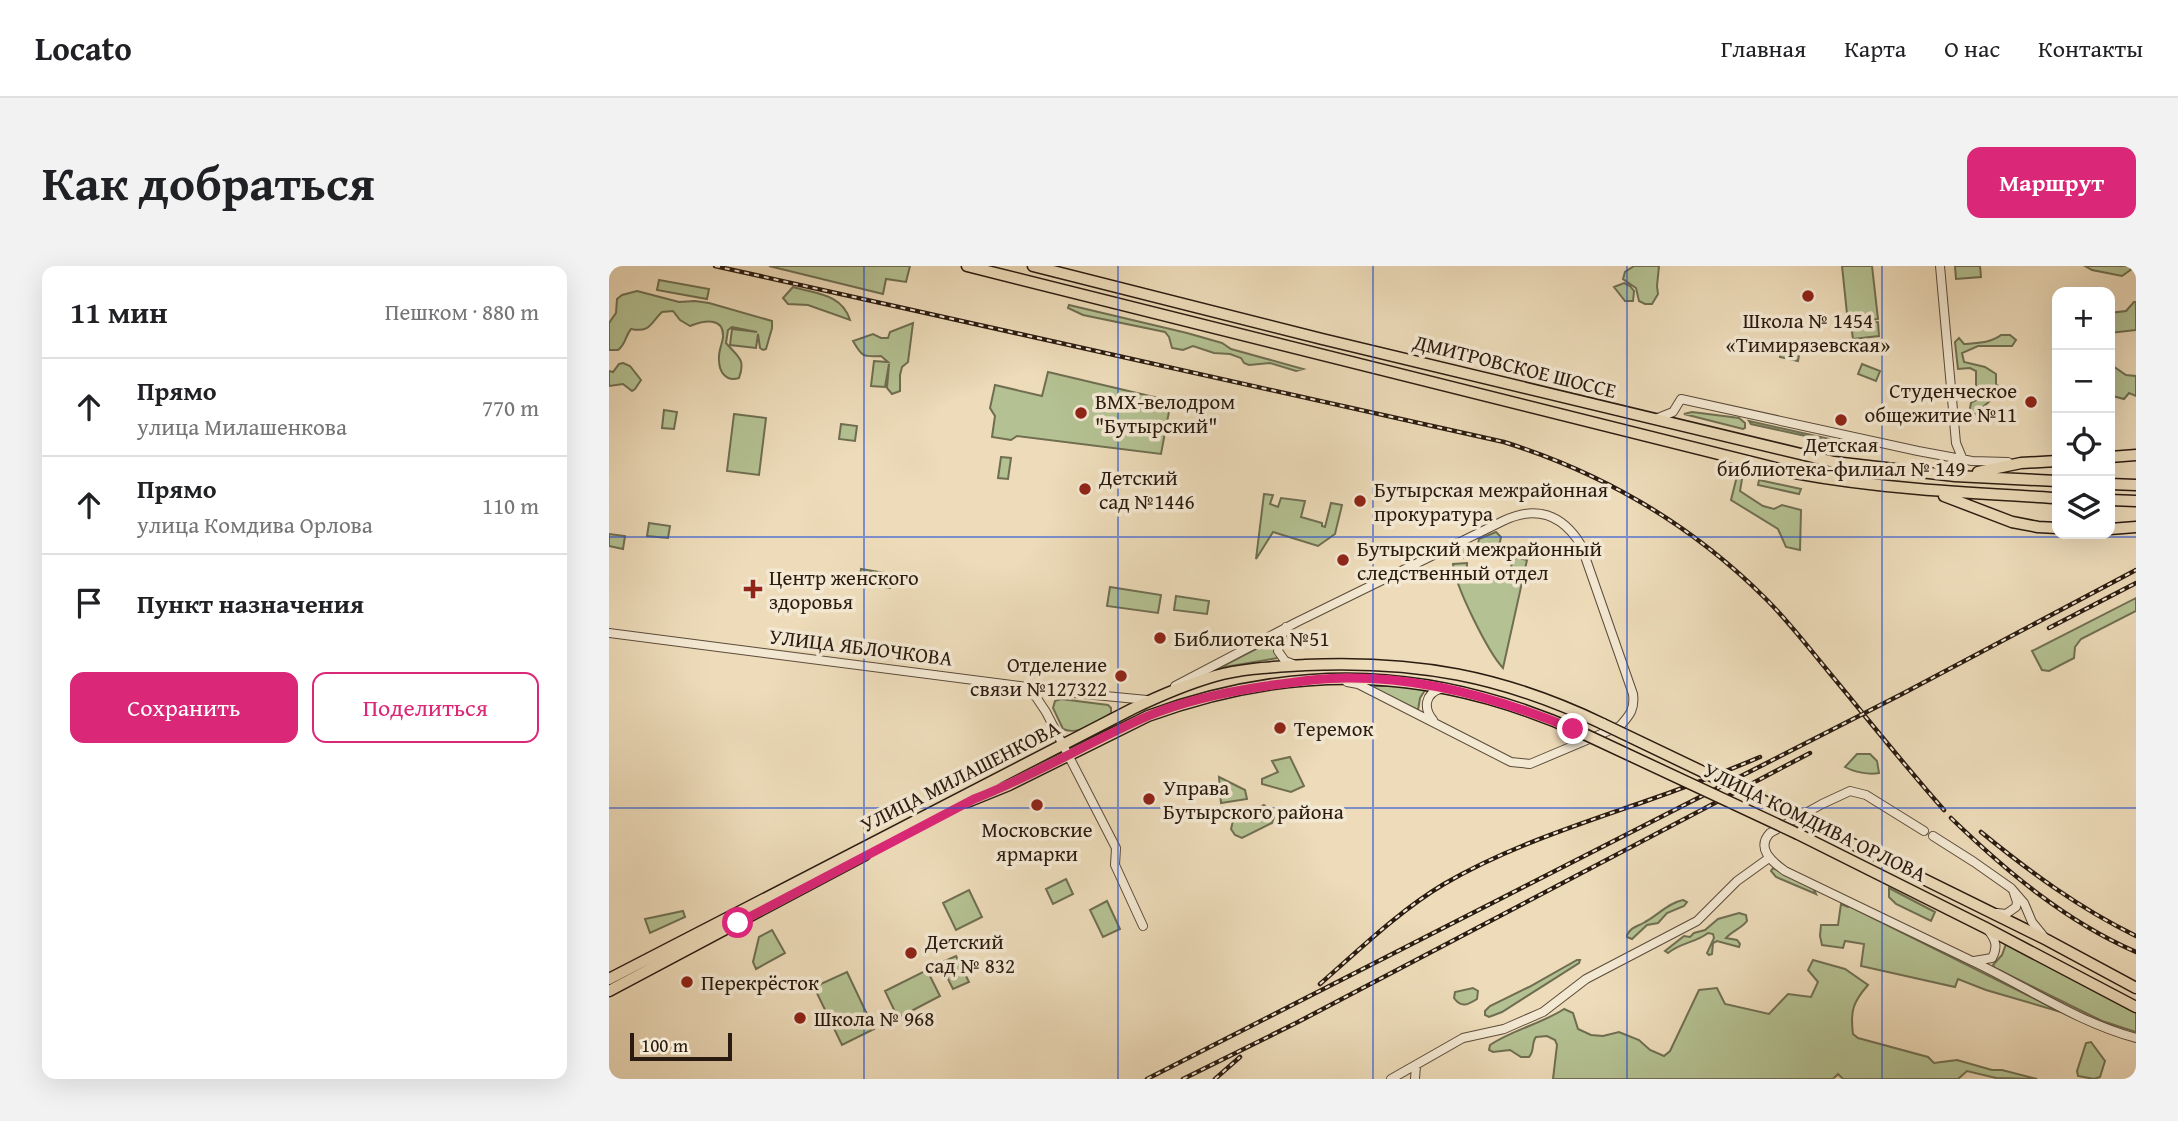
<!DOCTYPE html>
<html lang="ru">
<head>
<meta charset="utf-8">
<style>
	:root { --surface:#fff; --page:#f2f2f2; --text:#202124; --muted:#757577; --line:#e0e0e0; --accent:#db2777 }
	body { margin:0; font-family:"Gentium Book Plus",serif; background:var(--page); color:var(--text) }
	.controls { position:absolute; right:21px; top:21px; display:grid; overflow:hidden; border-radius:14px; box-shadow:0 7px 28px #0002 }
	.controls button { width:63px; height:63px; display:grid; place-items:center; padding:0; border:0; border-bottom:2px solid var(--line); background:var(--surface); color:var(--text); font:35px sans-serif }
	.scale { position:absolute; left:21px; bottom:18px; width:102px; box-sizing:border-box; padding-left:7px; border:4px solid #2a1b10; border-top:0; font-size:19px; line-height:24px; white-space:nowrap; color:#2a1b10; -webkit-text-stroke:5px #f3e8d2; paint-order:stroke }
	.stop { position:absolute; width:21px; height:21px; margin:-16px; border:5px solid #db2777; border-radius:50%; background:#fff }
	.stop.end { background:#db2777; border-color:#fff; box-shadow:0 2px 7px #0008 }
	.list { margin:0; padding:0; list-style:none }
	h2 { display:flex; justify-content:space-between; align-items:center; height:91px; margin:0; padding:0 28px; font-size:30px }
	h2 small { font-size:23px; font-weight:400; color:var(--muted) }
	.list li { display:grid; grid-template-columns:46px 1fr auto; gap:21px; align-items:center; box-sizing:border-box; height:98px; padding:0 28px; border-top:2px solid var(--line) }
	.list b { display:block; font-size:26px; white-space:nowrap }
	.list p { margin:0; font-size:23px; white-space:nowrap; color:var(--muted) }
	.list em { font-size:23px; font-style:normal; color:var(--muted) }
	.actions { display:flex; gap:14px; padding:21px 28px }
	.actions a { flex:1; padding:16px 0; border:2px solid var(--accent); border-radius:14px; text-align:center; font-size:24px; color:var(--accent) }
	.actions .main { background:var(--accent); color:#fff }
	.icon { flex:none; width:38px; height:38px; fill:none; stroke:currentColor; stroke-width:2; stroke-linecap:round; stroke-linejoin:round }
	.map { position:relative; flex:none; width:1527px; height:813px; overflow:hidden; border-radius:14px }
	header { display:flex; align-items:center; gap:42px; box-sizing:border-box; height:98px; padding:0 35px; background:var(--surface); border-bottom:2px solid var(--line) }
	header strong { font-size:33px }
	nav { display:flex; gap:38px; margin-inline-start:auto; font-size:24px }
	.intro { display:flex; align-items:center; justify-content:space-between; box-sizing:border-box; height:168px; padding:0 42px }
	h1 { margin:0; font-size:49px }
	.button { padding:18px 32px; border-radius:14px; background:var(--accent); color:#fff; font-size:24px; font-weight:700 }
	main { display:flex; gap:42px; padding:0 42px }
	aside { flex:1; background:var(--surface); border-radius:14px; box-shadow:0 7px 28px #0002 }
	.map>svg:first-child { display:block }
	.green { fill:#b4c192; stroke:#6f6e51; stroke-width:2 }
	.lines { fill:none; stroke-linecap:round; stroke-linejoin:round }
	.minor-casing { stroke:#5b4b3a; stroke-width:10 }
	.major-casing { stroke:#2a1b10; stroke-width:13 }
	.minor { stroke:#f3e8d2; stroke-width:8 }
	.major { stroke:#eddbb9; stroke-width:10 }
	.rail-casing { stroke:#2a1b10; stroke-width:4.5 }
	.rail { stroke:#f3e8d2; stroke-width:2; stroke-dasharray:5; stroke-linecap:butt }
	.major-bridge-casing { stroke:#2a1b10; stroke-width:13; stroke-linecap:butt }
	.major-bridge { stroke:#eddbb9; stroke-width:10 }
	.route { stroke:#db2777; stroke-width:9 }
	.grid { fill:none; stroke:#1d4ed8; stroke-width:2; stroke-opacity:0.55 }
	.poi-dot { fill:#8f2418; stroke:#f3e8d2; stroke-width:2.5 }
	.labels { text-anchor:middle; dominant-baseline:central; stroke-width:7; stroke-linejoin:round; paint-order:stroke }
	.poi-label { font-size:21px; fill:#2a1b10; stroke:#f3e8d2; text-anchor:start }
	.street-label { font-size:21px; fill:#2a1b10; stroke:#f3e8d2 }
</style>
</head>
<body>
<header>
<strong>Locato</strong>
<nav><a>Главная</a><a>Карта</a><a>О нас</a><a>Контакты</a></nav>
</header>
<div class="intro"><h1>Как добраться</h1><a class="button">Маршрут</a></div>
<main>
<aside>
<h2>11 мин<small>Пешком · 880 m</small></h2>
<ul class="list">
<li><svg class="icon" aria-label="ahead" viewBox="0 0 24 24"><path d="M12 20V5M6 11l6-6 6 6"/></svg><div><b>Прямо</b><p>улица Милашенкова</p></div><em>770 m</em></li>
<li><svg class="icon" aria-label="ahead" viewBox="0 0 24 24"><path d="M12 20V5M6 11l6-6 6 6"/></svg><div><b>Прямо</b><p>улица Комдива Орлова</p></div><em>110 m</em></li>
<li><svg class="icon" aria-label="arrive" viewBox="0 0 24 24"><path d="M6 21V4h12l-3 4 3 4H6"/></svg><div><b>Пункт назначения</b></div></li>
</ul>
<div class="actions"><a class="main">Сохранить</a><a>Поделиться</a></div>
</aside>
<div class="map">
<svg width="1527" height="813" viewBox="0 0 1527 813">
	<rect width="100%" height="100%" fill="#eddbb9"/>
	<filter id="stains"><feTurbulence type="fractalNoise" baseFrequency=".00286" numOctaves="4"/><feColorMatrix values="0 0 0 0 .2 0 0 0 0 .09 0 0 0 0 .02 0 0 0 .5 -.17"/></filter>
	<radialGradient id="worn" r=".72"><stop offset=".6" stop-color="#630" stop-opacity="0"/><stop offset="1" stop-color="#630" stop-opacity=".3"/></radialGradient>
	<path class="green" d="M 160,0 L 301,0 L 297,16 L 277,13 L 274,28 Z
		M 1025,0 L 1050,0 L 1048,20 L 1049,28 L 1043,38 L 1036,38 L 1030,35 L 1027,22 L 1014,13 L 1016,6 Z
		M 1233,0 L 1263,0 L 1269,53 L 1239,57 Z
		M 1346,0 L 1371,0 L 1372,11 L 1347,13 Z
		M 1476,0 L 1527,0 L 1513,10 L 1483,4 Z
		M 50,14 L 100,23 L 98,33 L 48,24 Z
		M 1015,17 L 1021,20 L 1025,25 L 1024,35 L 1016,35 L 1005,21 Z
		M 184,21 C 208,28 233,28 241,54 L 199,39 L 179,38 L 174,32 Z
		M 28,25 L 70,36 L 86,35 L 100,37 L 163,55 L 163,62 L 157,83 L 154,84 L 151,82 L 149,68 L 147,82 L 121,79 L 123,63 L 148,66 L 123,61 L 119,64 L 117,77 C 129,91 137,93 130,112 C 117,116 110,106 110,94 C 109,86 113,79 114,71 C 115,50 94,55 81,60 L 71,54 L 64,45 L 53,46 C 41,57 42,67 22,63 C 16,70 17,78 9,84 L 0,84 L 0,57 L 7,47 L 8,33 L 13,29 Z
		M 1525,36 L 1527,36 L 1527,64 L 1501,67 L 1501,47 L 1517,45 Z
		M 460,39 L 578,67 L 613,77 L 622,83 L 694,103 L 687,105 L 661,97 L 640,99 L 635,97 L 632,92 L 621,88 L 605,87 L 584,80 L 574,84 L 563,82 L 560,71 L 556,66 L 474,49 L 459,42 Z
		M 1269,56 L 1270,70 L 1244,73 L 1242,59 Z
		M 304,57 L 299,96 L 293,101 L 291,109 L 291,125 L 283,128 L 278,122 L 280,98 L 276,121 L 262,120 L 265,95 L 279,96 L 272,90 C 254,91 253,91 244,75 L 264,68 L 272,72 L 279,72 L 281,66 Z
		M 1392,69 L 1401,69 L 1407,74 L 1403,80 L 1369,80 L 1353,87 L 1355,96 L 1376,101 L 1387,108 L 1387,119 L 1393,121 L 1393,124 L 1364,150 L 1360,147 L 1362,137 L 1367,134 L 1367,105 L 1361,102 L 1349,103 L 1346,76 L 1350,72 L 1355,78 C 1367,77 1382,77 1392,69 Z
		M 1173,81 L 1191,84 L 1189,95 L 1171,91 Z
		M 14,97 L 21,100 L 32,114 L 26,123 L 23,125 L 14,118 L 0,120 L 0,105 L 4,106 L 10,98 Z
		M 1253,98 L 1271,105 L 1267,115 L 1249,108 Z
		M 1501,98 L 1517,109 L 1527,110 L 1527,130 L 1520,127 L 1515,133 L 1504,130 L 1501,127 Z
		M 439,106 L 562,135 L 552,188 L 408,170 L 402,174 L 383,171 L 386,150 L 381,142 L 386,119 L 433,130 Z
		M 55,144 L 68,146 L 65,163 L 53,162 Z
		M 1083,146 L 1130,152 L 1136,157 L 1136,162 L 1134,163 L 1075,148 Z
		M 125,148 L 157,152 L 150,209 L 118,205 Z
		M 1140,155 L 1220,173 L 1222,176 L 1254,183 L 1221,179 L 1215,174 L 1142,158 Z
		M 232,158 L 248,160 L 246,175 L 230,173 Z
		M 392,191 L 402,192 L 399,213 L 389,212 Z
		M 1119,203 L 1134,207 L 1131,225 L 1154,240 L 1165,243 L 1173,239 L 1192,244 L 1191,284 L 1177,281 L 1169,263 L 1122,234 L 1128,210 L 1118,207 Z
		M 1150,214 L 1192,223 L 1190,228 L 1149,219 Z
		M 655,228 L 664,229 L 661,238 L 669,241 L 672,232 L 696,235 L 692,251 L 713,257 L 713,260 L 716,261 L 722,237 L 733,239 L 726,268 L 709,280 L 664,266 L 647,293 Z
		M 40,257 L 61,260 L 59,272 L 38,270 Z
		M 887,266 L 892,271 L 891,276 L 886,281 L 869,278 L 870,273 Z
		M 0,268 L 16,270 L 14,283 L 0,280 Z
		M 859,278 L 865,285 L 864,292 L 842,292 L 842,288 Z
		M 904,291 L 918,294 L 894,402 C 879,386 846,320 844,298 L 858,297 L 858,303 L 863,304 L 862,309 L 892,315 L 894,306 L 901,307 Z
		M 252,303 L 283,308 L 281,322 L 250,318 Z
		M 501,321 L 552,329 L 549,347 L 498,340 Z
		M 567,330 L 600,335 L 598,348 L 565,344 Z
		M 1527,332 L 1527,345 L 1472,373 L 1466,381 L 1465,392 L 1440,405 L 1433,404 L 1423,385 Z
		M 663,375 L 669,392 L 610,402 Z
		M 759,420 L 787,420 L 816,424 L 811,432 L 809,444 Z
		M 452,433 L 499,439 L 502,442 L 502,447 C 490,456 469,470 454,463 L 444,442 L 446,435 Z
		M 1248,488 L 1261,488 L 1268,495 L 1270,507 C 1260,509 1245,506 1236,501 Z
		M 681,491 L 695,520 L 682,526 L 653,518 L 653,513 L 669,506 L 663,495 Z
		M 610,511 L 636,524 L 638,533 L 612,537 Z
		M 655,539 L 661,543 L 665,551 L 663,557 L 633,572 L 626,569 L 622,563 L 624,555 Z
		M 1164,602 L 1204,622 L 1207,628 L 1167,611 L 1162,605 Z
		M 457,613 L 464,628 L 444,638 L 437,623 Z
		M 1280,622 L 1326,646 L 1322,655 L 1287,638 L 1280,631 Z
		M 360,624 L 373,651 L 347,664 L 334,637 Z
		M 1074,634 L 1078,636 L 1075,640 L 1058,647 L 1049,657 L 1038,659 L 1023,673 L 1018,671 L 1018,669 C 1023,660 1028,661 1036,656 C 1049,649 1059,637 1074,634 Z
		M 498,635 L 511,663 L 494,671 L 481,644 Z
		M 1232,638 L 1239,641 L 1240,640 L 1452,746 L 1377,724 L 1349,713 L 1346,721 L 1252,700 L 1255,678 L 1236,675 L 1234,682 L 1213,679 L 1211,670 L 1212,659 L 1229,659 Z
		M 74,645 L 76,651 L 41,667 L 36,653 Z
		M 1130,647 L 1137,649 L 1138,655 C 1133,662 1123,665 1117,672 L 1128,674 L 1131,678 L 1130,681 L 1108,675 L 1104,677 L 1103,688 L 1100,689 L 1098,687 L 1105,672 L 1104,668 L 1099,667 C 1086,677 1073,676 1059,687 L 1056,685 L 1075,670 L 1081,671 L 1085,667 L 1096,664 L 1109,653 Z
		M 163,664 L 176,687 L 147,703 L 144,696 L 150,671 Z
		M 1397,678 L 1527,746 L 1527,766 L 1493,755 L 1386,702 L 1384,699 L 1393,689 Z
		M 347,690 L 360,716 L 344,723 L 331,697 Z
		M 968,694 L 971,694 L 970,697 L 893,746 L 880,751 L 876,749 L 876,745 L 881,740 L 920,721 Z
		M 1204,694 L 1236,703 L 1259,719 C 1244,736 1241,745 1244,768 L 1249,772 L 1319,791 L 1325,797 L 1348,794 L 1383,804 L 1393,804 L 1428,813 L 1387,812 L 1358,805 L 1349,813 L 1234,813 L 1229,808 L 1224,813 L 944,813 L 948,779 L 946,774 L 938,770 L 927,771 C 922,777 926,785 920,791 L 912,791 L 901,784 L 884,786 L 880,784 L 881,779 C 903,764 932,758 955,743 L 964,747 L 969,763 L 982,769 L 994,770 L 1010,766 L 1030,774 L 1041,784 L 1055,790 L 1061,785 L 1090,724 L 1108,722 L 1116,738 L 1160,748 L 1179,728 L 1202,731 L 1209,716 L 1199,704 Z
		M 318,704 L 331,730 L 289,752 L 276,725 Z
		M 238,706 L 265,763 L 233,779 L 205,721 Z
		M 864,722 L 869,725 L 868,733 C 859,739 852,742 845,732 L 846,726 Z
		M 1482,776 L 1496,795 L 1491,811 L 1485,813 L 1469,810 L 1468,805 L 1477,777 Z"/>
	<g class="lines">
		<g class="minor-casing">
			<path id="minor" d="M 1331,0 L 1347,177 L 1354,194
				M 1049,152 L 1064,146 L 1072,133 L 1309,185 L 1363,195 L 1399,196
				M 677,361 L 671,374 L 669,385 L 676,395 L 684,398
				M 0,367 L 465,427 L 538,434
				M 566,420 L 688,356 L 894,255 C 927,239 953,248 972,279 L 1024,428 C 1026,443 1021,449 1011,460 L 921,498 L 902,496 L 749,418 L 738,416
				M 415,422 L 427,431 L 437,446 L 507,582 L 506,599 L 534,660
				M 824,454 C 814,442 816,428 831,423
				M 1315,565 L 1257,529 L 1241,525 L 1213,538 L 1161,567 C 1147,582 1162,595 1176,605 C 1238,635 1301,665 1363,695 C 1418,721 1468,756 1527,772
				M 1324,570 L 1365,596 L 1402,622 L 1415,637 L 1423,656 L 1436,672
				M 1388,647 L 1397,648 L 1407,641 L 1408,636 L 1405,627
				M 1365,695 L 1383,692 C 1389,681 1387,674 1379,664
				M 782,813 L 854,772 L 895,763 L 934,746 L 977,713 L 1088,655 L 1128,615 L 1160,592
				M 806,813 L 807,799"/>
		</g>
		<g class="major-casing">
			<path id="major" d="M 358,0 L 1186,207 C 1273,223 1360,227 1448,232
				M 424,0 L 713,73 L 1225,196 L 1346,210 L 1448,215
				M 1501,191 L 1527,189
				M 1369,206 L 1412,197 L 1448,195
				M 1501,218 L 1527,219
				M 1335,230 L 1403,256 L 1429,261 L 1448,262
				M 1501,234 L 1527,235
				M 1501,263 L 1527,261
				M 358,536 L 400,519 L 539,450 C 690,395 826,401 973,467
				M 1205,559 L 1438,674 L 1527,722
				M 1189,568 L 1377,662 L 1527,741
				M 0,713 L 523,443 C 550,430 578,418 606,410 C 635,402 666,401 696,399 C 807,394 894,410 994,458
				M 0,725 L 256,589"/>
		</g>
		<use href="#minor" class="minor"/>
		<use href="#major" class="major"/>
		<g class="rail-casing">
			<path id="rail" d="M 106,0 L 895,176 C 994,207 1083,259 1157,333 C 1179,355 1199,381 1219,405 C 1258,452 1295,499 1335,544
				M 1440,362 L 1527,317
				M 1342,552 C 1397,605 1456,655 1527,686
				M 1372,566 C 1421,606 1470,642 1527,670
				M 711,718 C 751,683 790,645 835,618 C 899,581 968,559 1037,535 C 1075,522 1113,507 1151,491
				M 538,813 L 1293,428 L 1527,304
				M 574,813 L 689,756 L 1201,487
				M 606,813 L 631,791"/>
		</g>
		<use href="#rail" class="rail"/>
		<g class="major-bridge-casing">
			<path id="major-bridge" d="M 994,458 L 1205,559
				M 973,467 L 1189,568"/>
		</g>
		<use href="#major-bridge" class="major-bridge"/>
	</g>
	<g class="lines">
		<path class="route" d="M 129,657 L 365,533 C 425,510 480,476 539,450 C 577,434 617,426 657,420 C 684,416 710,412 737,412 C 815,411 892,433 964,463"/>
	</g>
	<path class="grid" d="M 255,0 L 255,813M 509,0 L 509,813M 764,0 L 764,813M 1018,0 L 1018,813M 1273,0 L 1273,813M 0,271 L 1527,271M 0,542 L 1527,542"/>
	<g class="poi-dot">
		<circle cx="1199" cy="30" r="7"/>
		<circle cx="1422" cy="136" r="7"/>
		<circle cx="472" cy="147" r="7"/>
		<circle cx="1232" cy="154" r="7"/>
		<circle cx="476" cy="223" r="7"/>
		<circle cx="751" cy="235" r="7"/>
		<circle cx="734" cy="294" r="7"/>
		<path d="M140.5 312.5h7v7h7v7h-7v7h-7v-7h-7v-7h7z"/>
		<circle cx="551" cy="372" r="7"/>
		<circle cx="512" cy="410" r="7"/>
		<circle cx="671" cy="462" r="7"/>
		<circle cx="540" cy="533" r="7"/>
		<circle cx="428" cy="539" r="7"/>
		<circle cx="302" cy="687" r="7"/>
		<circle cx="78" cy="716" r="7"/>
		<circle cx="191" cy="752" r="7"/>
	</g>
	<g class="labels">
		<g class="poi-label">
			<text x="1199" y="54" text-anchor="middle">Школа № 1454<tspan x="1199" dy="24">«Тимирязевская»</tspan></text>
			<text x="1408" y="124" text-anchor="end">Студенческое<tspan x="1408" dy="24">общежитие №11</tspan></text>
			<text x="486" y="135">BMX-велодром<tspan x="486" dy="24">"Бутырский"</tspan></text>
			<text x="1232" y="178" text-anchor="middle">Детская<tspan x="1232" dy="24">библиотека-филиал № 149</tspan></text>
			<text x="490" y="211">Детский<tspan x="490" dy="24">сад №1446</tspan></text>
			<text x="765" y="223">Бутырская межрайонная<tspan x="765" dy="24">прокуратура</tspan></text>
			<text x="748" y="282">Бутырский межрайонный<tspan x="748" dy="24">следственный отдел</tspan></text>
			<text x="160" y="311">Центр женского<tspan x="160" dy="24">здоровья</tspan></text>
			<text x="565" y="372">Библиотека №51</text>
			<text x="498" y="398" text-anchor="end">Отделение<tspan x="498" dy="24">связи №127322</tspan></text>
			<text x="685" y="462">Теремок</text>
			<text x="554" y="521">Управа<tspan x="554" dy="24">Бутырского района</tspan></text>
			<text x="428" y="563" text-anchor="middle">Московские<tspan x="428" dy="24">ярмарки</tspan></text>
			<text x="316" y="675">Детский<tspan x="316" dy="24">сад № 832</tspan></text>
			<text x="92" y="716">Перекрёсток</text>
			<text x="205" y="752">Школа № 968</text>
		</g>
		<g class="street-label">
			<text transform="translate(906 100) rotate(14)">ДМИТРОВСКОЕ ШОССЕ</text>
			<text transform="translate(252 381) rotate(7)">УЛИЦА ЯБЛОЧКОВА</text>
			<text transform="translate(351 510) rotate(-27)">УЛИЦА МИЛАШЕНКОВА</text>
			<text transform="translate(1206 556) rotate(26)">УЛИЦА КОМДИВА ОРЛОВА</text>
		</g>
	</g>
	<rect width="100%" height="100%" filter="url(#stains)"/>
	<rect width="100%" height="100%" fill="url(#worn)"/>
</svg>
<div class="controls">
<button>+</button>
<button>−</button>
<button><svg class="icon" aria-label="locate" viewBox="0 0 24 24"><circle cx="12" cy="12" r="6"/><path d="M12 2v4M12 18v4M2 12h4M18 12h4"/></svg></button>
<button><svg class="icon" aria-label="layers" viewBox="0 0 24 24"><path d="M12 4l9 5-9 5-9-5zM3 14l9 5 9-5"/></svg></button>
</div>
<div class="scale">100 m</div>
<div class="stop" style="left:129px;top:657px"></div>
<div class="stop end" style="left:964px;top:463px"></div>
</div>
</main>
</body>
</html>
